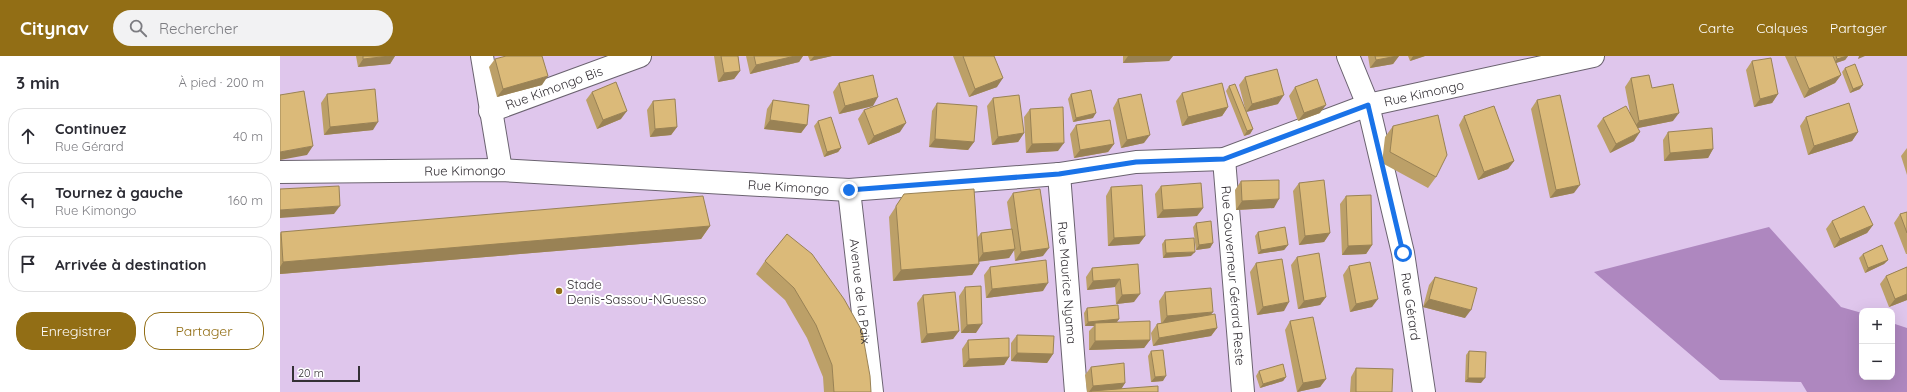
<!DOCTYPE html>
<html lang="fr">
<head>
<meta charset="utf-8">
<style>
	:root { --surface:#fff; --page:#f2f2f3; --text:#2b2b33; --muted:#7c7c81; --line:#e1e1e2; --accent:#926e15 }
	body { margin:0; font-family:Quicksand,sans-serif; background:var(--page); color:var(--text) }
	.controls { position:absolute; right:12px; bottom:12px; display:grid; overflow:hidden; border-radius:8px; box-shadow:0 4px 16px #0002 }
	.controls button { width:36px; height:36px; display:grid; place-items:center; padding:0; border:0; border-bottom:1px solid var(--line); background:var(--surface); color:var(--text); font:20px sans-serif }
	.scale { position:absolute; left:12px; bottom:10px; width:68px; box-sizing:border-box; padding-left:4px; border:2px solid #343035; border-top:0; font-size:11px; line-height:14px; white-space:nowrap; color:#343035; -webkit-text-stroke:3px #fff; paint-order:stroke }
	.stop { position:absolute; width:12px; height:12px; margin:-9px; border:3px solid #1a73e8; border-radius:50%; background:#fff }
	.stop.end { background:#1a73e8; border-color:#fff; box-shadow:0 1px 4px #0008 }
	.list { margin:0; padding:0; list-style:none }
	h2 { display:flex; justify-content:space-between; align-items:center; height:52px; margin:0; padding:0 16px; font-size:17px }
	h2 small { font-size:13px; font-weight:400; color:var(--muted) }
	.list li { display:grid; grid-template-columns:26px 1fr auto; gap:12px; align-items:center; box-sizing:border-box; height:56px; margin:0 8px 8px; padding:0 8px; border:1px solid var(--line); border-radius:16px }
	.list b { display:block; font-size:15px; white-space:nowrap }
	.list p { margin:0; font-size:13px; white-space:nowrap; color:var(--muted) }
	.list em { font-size:13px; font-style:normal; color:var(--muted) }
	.actions { display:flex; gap:8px; padding:12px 16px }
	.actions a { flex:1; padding:9px 0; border:1px solid var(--accent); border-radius:16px; text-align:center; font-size:14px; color:var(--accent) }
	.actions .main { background:var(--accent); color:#fff }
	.icon { flex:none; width:22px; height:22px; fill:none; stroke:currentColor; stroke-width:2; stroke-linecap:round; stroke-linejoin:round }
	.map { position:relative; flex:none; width:1627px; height:336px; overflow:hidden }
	header { display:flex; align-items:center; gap:24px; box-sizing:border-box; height:56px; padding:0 20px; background:var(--accent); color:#fff }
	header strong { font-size:19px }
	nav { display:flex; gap:22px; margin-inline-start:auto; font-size:14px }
	.search { width:280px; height:36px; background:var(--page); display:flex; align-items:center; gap:10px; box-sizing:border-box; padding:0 14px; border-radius:22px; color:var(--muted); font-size:15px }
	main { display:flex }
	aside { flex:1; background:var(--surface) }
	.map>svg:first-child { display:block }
	.green { fill:#dfc6ec; fill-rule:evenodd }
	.water { fill:#ae87bf }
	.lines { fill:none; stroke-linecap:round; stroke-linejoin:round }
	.street-casing { stroke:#6b6370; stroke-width:24 }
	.street { stroke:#fff; stroke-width:22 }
	.wall { fill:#bca068 }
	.shaded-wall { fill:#998255 }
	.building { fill:#dbba79; stroke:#998255 }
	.route { stroke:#1a73e8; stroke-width:5 }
	.poi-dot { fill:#926e15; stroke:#fff; stroke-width:1.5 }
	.labels { text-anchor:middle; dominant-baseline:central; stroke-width:4; stroke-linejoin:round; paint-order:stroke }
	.street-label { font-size:13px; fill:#343035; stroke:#fff }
	.poi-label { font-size:13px; fill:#343035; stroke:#fff; text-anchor:start }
</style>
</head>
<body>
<header>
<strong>Citynav</strong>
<div class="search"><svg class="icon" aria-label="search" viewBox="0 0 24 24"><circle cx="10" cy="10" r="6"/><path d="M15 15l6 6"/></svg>Rechercher</div>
<nav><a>Carte</a><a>Calques</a><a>Partager</a></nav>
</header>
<main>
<aside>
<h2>3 min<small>À pied · 200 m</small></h2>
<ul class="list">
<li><svg class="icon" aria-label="ahead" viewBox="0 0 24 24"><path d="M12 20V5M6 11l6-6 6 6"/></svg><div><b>Continuez</b><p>Rue Gérard</p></div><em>40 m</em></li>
<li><svg class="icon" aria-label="left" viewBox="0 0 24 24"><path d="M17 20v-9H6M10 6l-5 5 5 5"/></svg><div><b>Tournez à gauche</b><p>Rue Kimongo</p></div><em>160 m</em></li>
<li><svg class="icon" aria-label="arrive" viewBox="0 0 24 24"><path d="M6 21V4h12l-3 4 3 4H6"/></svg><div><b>Arrivée à destination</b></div></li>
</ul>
<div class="actions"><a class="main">Enregistrer</a><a>Partager</a></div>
</aside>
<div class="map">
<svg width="1627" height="336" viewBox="0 0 1627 336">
	<rect width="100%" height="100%" fill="#f8eefd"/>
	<path class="green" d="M 0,0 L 1627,0 L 1627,336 L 0,336 ZM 1582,255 L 1612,255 L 1612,321 L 1582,321 Z"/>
	<path class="water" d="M 1489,171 L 1561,251 L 1582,257 L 1582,321 L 1612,321 L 1612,267 L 1627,272 L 1627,336 L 1527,336 L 1521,326 L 1440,324 L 1314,216 Z"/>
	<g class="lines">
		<g class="street-casing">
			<g id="street">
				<path d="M 202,0 L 221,114"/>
				<path id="s1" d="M 1068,0 L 1088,49 L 1123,197 L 1144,336"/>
				<path id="s2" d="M 210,55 L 360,0"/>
				<path id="s3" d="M 944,103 L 963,336"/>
				<path id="s4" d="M 0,116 L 221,114 L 569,134 L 779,118 L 856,106 L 944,103 L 1088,49 L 1313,0"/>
				<path id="s5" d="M 779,118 L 796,336"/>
				<path id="s6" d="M 569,134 L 592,336"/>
			</g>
		</g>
		<use href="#street" class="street"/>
	</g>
	<path class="wall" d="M 76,0 L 115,0 L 110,8 L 78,11 Z
		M 434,0 L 458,0 L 460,15 L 454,23 L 438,26 Z
		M 466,0 L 523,0 L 519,6 L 470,18 Z
		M 528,0 L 552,0 L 530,5 Z
		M 673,0 L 714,0 L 717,31 L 689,41 Z
		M 843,0 L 893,0 L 889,5 L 843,7 Z
		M 1088,0 L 1119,0 L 1113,8 L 1090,12 Z
		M 1128,0 L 1145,0 L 1130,5 Z
		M 1505,0 L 1568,0 L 1565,4 L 1556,7 L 1561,19 L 1555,27 L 1524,42 Z
		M 215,3 L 262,29 L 217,41 L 209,11 Z
		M 1472,5 L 1498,38 L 1492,47 L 1474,51 L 1466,14 Z
		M 1565,12 L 1580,33 L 1570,37 L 1562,16 Z
		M 965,21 L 998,48 L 966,56 L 959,29 Z
		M 1351,22 L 1372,32 L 1393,65 L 1358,72 L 1354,85 L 1330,97 L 1317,70 L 1323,62 L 1350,57 L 1345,31 Z
		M 559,27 L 593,50 L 559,58 L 553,36 Z
		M 949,30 L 973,73 L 970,78 L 964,80 L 946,35 Z
		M 1015,31 L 1040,57 L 1018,65 L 1009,40 Z
		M 312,36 L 341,63 L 317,73 L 306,44 Z
		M 902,37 L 948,51 L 942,60 L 902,70 L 896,45 Z
		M 47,38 L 93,74 L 44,79 L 41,47 Z
		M 791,38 L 813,62 L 793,66 L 788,43 Z
		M 713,42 L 744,77 L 738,86 L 712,89 L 707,50 Z
		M 838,43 L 864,87 L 841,92 L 833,52 Z
		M 493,44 L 527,69 L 521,77 L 484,73 L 487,53 Z
		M 1257,44 L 1294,137 L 1270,142 L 1251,53 Z
		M 373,45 L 397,71 L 391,79 L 370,81 L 367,54 Z
		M 657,47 L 694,86 L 688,94 L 649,91 L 652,55 Z
		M 750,53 L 778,95 L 746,97 L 744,61 Z
		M 584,54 L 620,76 L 588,89 L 578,63 Z
		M 1184,60 L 1234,105 L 1228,113 L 1198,124 L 1179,69 Z
		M 1526,61 L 1578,76 L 1572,85 L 1528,99 L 1520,70 Z
		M 538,65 L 561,92 L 558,96 L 544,101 L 534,70 Z
		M 796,69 L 834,88 L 828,96 L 794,102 L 790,78 Z
		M 1113,70 L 1156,121 L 1148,132 L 1102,107 L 1105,81 Z
		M 1388,76 L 1433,93 L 1428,102 L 1384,105 L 1383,84 Z
		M 1627,92 L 1627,119 L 1621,100 Z
		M 961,125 L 994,152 L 956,154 L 955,134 Z
		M 1019,127 L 1050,177 L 1044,186 L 1019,189 L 1013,135 Z
		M 881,130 L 923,152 L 917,160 L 877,162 L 875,138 Z
		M 831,131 L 865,180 L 859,188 L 828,190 L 826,140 Z
		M 733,137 L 763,200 L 735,205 L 734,194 L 729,202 L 699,205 L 699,208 L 692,219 L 613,225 L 609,161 L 624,138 L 697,182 L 701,177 L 731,173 L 727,146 Z
		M 1066,140 L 1092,189 L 1086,198 L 1062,199 L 1060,148 Z
		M 1627,156 L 1627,198 L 1626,198 L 1614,167 L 1620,158 Z
		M 1552,165 L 1593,169 L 1587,177 L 1554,192 L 1546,173 Z
		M 916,167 L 933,187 L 930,192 L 916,194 L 913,171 Z
		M 430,170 L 421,183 L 0,218 L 0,178 L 1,176 Z
		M 978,176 L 1008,189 L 1004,194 L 978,198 L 975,180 Z
		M 507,178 L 591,336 L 544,336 L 543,321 L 527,282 L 505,244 L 476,218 L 485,205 Z
		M 885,184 L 911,200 L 883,202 L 882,188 Z
		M 1583,198 L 1608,204 L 1604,208 L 1585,217 L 1579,202 Z
		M 1017,201 L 1046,241 L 1040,249 L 1018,253 L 1011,209 Z
		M 976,207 L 1004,255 L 977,259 L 970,216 Z
		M 858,208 L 854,246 L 836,248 L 835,231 L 807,234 L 806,221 L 812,212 Z
		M 1069,210 L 1092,251 L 1070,256 L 1063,219 Z
		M 710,211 L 763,235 L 706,242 L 704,219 Z
		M 1627,211 L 1627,244 L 1609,251 L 1600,228 L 1606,220 Z
		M 1155,221 L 1185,262 L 1143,251 L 1149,229 Z
		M 685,231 L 696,277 L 681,277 L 679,240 Z
		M 885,236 L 931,259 L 937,272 L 931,280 L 873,290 L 871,277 L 877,268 L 881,267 L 879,245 Z
		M 643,239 L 679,275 L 673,283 L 641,287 L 637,247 Z
		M 807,252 L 839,263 L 837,266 L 870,284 L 864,292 L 809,294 L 809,275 L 814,270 L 805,270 L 804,257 Z
		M 1010,265 L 1046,323 L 1040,331 L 1017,336 L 1005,274 Z
		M 737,279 L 773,298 L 767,307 L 731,305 L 731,287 Z
		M 688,284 L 729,301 L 724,309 L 683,311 L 682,293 Z
		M 871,295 L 883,325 L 871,326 L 868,300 Z
		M 1189,295 L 1201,327 L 1185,326 L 1186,299 Z
		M 811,311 L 845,327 L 841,333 L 878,336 L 807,336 L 805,319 Z
		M 1076,312 L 1112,336 L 1070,336 L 1071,321 Z
		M 979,315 L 1006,321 L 1003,325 L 980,332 L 976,320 Z"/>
	<path class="shaded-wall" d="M 110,0 L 115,0 L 110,8 L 78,11 L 83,3 Z
		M 515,0 L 523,0 L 519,6 L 470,18 L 476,9 Z
		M 534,0 L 552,0 L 530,5 Z
		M 848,0 L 893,0 L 889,5 L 843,7 Z
		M 1117,0 L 1119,0 L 1113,8 L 1090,12 L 1096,4 Z
		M 1133,0 L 1145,0 L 1130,5 Z
		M 1567,0 L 1568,0 L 1565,4 L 1553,8 L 1557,3 Z
		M 1579,0 L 1585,0 L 1578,3 Z
		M 460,15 L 454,23 L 438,26 L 444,17 Z
		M 1561,19 L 1555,27 L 1524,42 L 1529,33 Z
		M 268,20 L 262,29 L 217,41 L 223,33 Z
		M 723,22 L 717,31 L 689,41 L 695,33 Z
		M 1583,29 L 1580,33 L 1570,37 L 1573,33 Z
		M 1498,38 L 1492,47 L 1474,51 L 1480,43 Z
		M 1004,39 L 998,48 L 966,56 L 972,48 Z
		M 598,41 L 593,50 L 559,58 L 565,50 Z
		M 1046,49 L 1040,57 L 1018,65 L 1024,57 Z
		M 948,51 L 942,60 L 902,70 L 908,61 Z
		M 347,55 L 341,63 L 317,73 L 323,64 Z
		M 816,57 L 813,62 L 793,66 L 796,62 Z
		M 1399,57 L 1393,65 L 1353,73 L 1359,65 Z
		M 490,64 L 527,69 L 521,77 L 484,73 Z
		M 98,66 L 93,74 L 44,79 L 50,71 Z
		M 626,67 L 620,76 L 588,89 L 594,80 Z
		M 397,71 L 391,79 L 370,81 L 375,73 Z
		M 973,73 L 970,78 L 964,80 L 967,75 Z
		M 1360,76 L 1354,85 L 1330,97 L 1336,88 Z
		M 1578,76 L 1572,85 L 1528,99 L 1534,90 Z
		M 744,77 L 738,86 L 712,89 L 718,81 Z
		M 870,79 L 864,87 L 841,92 L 847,84 Z
		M 655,83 L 694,86 L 688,94 L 649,91 Z
		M 784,87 L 778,95 L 746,97 L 752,88 Z
		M 834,88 L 828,96 L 794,102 L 800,94 Z
		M 33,90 L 27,99 L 0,104 L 0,96 Z
		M 561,92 L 558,96 L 544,101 L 547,96 Z
		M 1433,93 L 1428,102 L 1384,105 L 1390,97 Z
		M 1234,105 L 1228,113 L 1198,124 L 1204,116 Z
		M 1300,129 L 1294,137 L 1270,142 L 1276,134 Z
		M 999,143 L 994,152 L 956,154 L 962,145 Z
		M 60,150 L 54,158 L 0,162 L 0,154 Z
		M 923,152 L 917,160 L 877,162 L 883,154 Z
		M 1593,169 L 1587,177 L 1554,192 L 1560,183 Z
		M 430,170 L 421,183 L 0,218 L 0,211 L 3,206 Z
		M 1050,177 L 1044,186 L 1019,189 L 1025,180 Z
		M 865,180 L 859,188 L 828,190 L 834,182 Z
		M 933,187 L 930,192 L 916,194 L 919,189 Z
		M 1008,189 L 1004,194 L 978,198 L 981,194 Z
		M 1092,189 L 1086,198 L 1062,199 L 1068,190 Z
		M 769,192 L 763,200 L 735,205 L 741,196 Z
		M 735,193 L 729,202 L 697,206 L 703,197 Z
		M 915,196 L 911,200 L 883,202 L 886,197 Z
		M 1608,204 L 1604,208 L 1585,217 L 1588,212 Z
		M 699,208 L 692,219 L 613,225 L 621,214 Z
		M 840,223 L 835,231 L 807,234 L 813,225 Z
		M 768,227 L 763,235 L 706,242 L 712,233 Z
		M 860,238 L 854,246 L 836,248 L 842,239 Z
		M 1627,238 L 1627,244 L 1609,251 L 1615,243 Z
		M 1046,241 L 1040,249 L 1018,253 L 1024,245 Z
		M 1098,243 L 1092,251 L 1070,256 L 1076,248 Z
		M 1149,243 L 1191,254 L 1185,262 L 1143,251 Z
		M 1009,246 L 1004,255 L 977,259 L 983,251 Z
		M 933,256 L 927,264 L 881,269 L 887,260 Z
		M 839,263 L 836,267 L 815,267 L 814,270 L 805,270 L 808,266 Z
		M 702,268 L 696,277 L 681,277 L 687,269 Z
		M 937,272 L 931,280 L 873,290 L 879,282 Z
		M 679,275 L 673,283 L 641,287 L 647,278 Z
		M 870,284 L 864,292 L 809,294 L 815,285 Z
		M 737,297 L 773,298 L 767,307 L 731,305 Z
		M 729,301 L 724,309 L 683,311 L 689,303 Z
		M 886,320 L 883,325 L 871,326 L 875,321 Z
		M 1006,321 L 1003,325 L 980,332 L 983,328 Z
		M 1188,322 L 1205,322 L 1201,327 L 1185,326 Z
		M 1046,323 L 1040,331 L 1017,336 L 1023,327 Z
		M 845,327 L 840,335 L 811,335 L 810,336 L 809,336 L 813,330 Z"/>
	<path class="building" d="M 83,0 L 110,0 L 83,3 Z
		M 226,0 L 262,0 L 268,20 L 223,33 L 215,3 Z
		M 441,0 L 458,0 L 460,15 L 444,17 Z
		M 474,0 L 515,0 L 476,9 Z
		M 683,0 L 714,0 L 723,22 L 695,33 Z
		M 1095,0 L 1117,0 L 1096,4 Z
		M 1515,0 L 1553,0 L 1561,19 L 1529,33 Z
		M 1556,0 L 1567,0 L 1557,3 Z
		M 1491,2 L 1498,38 L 1480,43 L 1472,5 Z
		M 1575,8 L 1583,29 L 1573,33 L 1565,12 Z
		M 997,13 L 1004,39 L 972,48 L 965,21 Z
		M 593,19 L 598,41 L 565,50 L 559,27 Z
		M 1369,19 L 1372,32 L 1393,28 L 1399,57 L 1359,65 L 1351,22 Z
		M 1037,23 L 1046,49 L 1024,57 L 1015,31 Z
		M 336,26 L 347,55 L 323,64 L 312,36 Z
		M 942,27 L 948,51 L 908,61 L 902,37 Z
		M 955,28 L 973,73 L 967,75 L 949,30 Z
		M 95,33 L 98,66 L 50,71 L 47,38 Z
		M 811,34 L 816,57 L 796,62 L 791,38 Z
		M 24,35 L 33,90 L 0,96 L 0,39 Z
		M 861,38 L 870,79 L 847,84 L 838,43 Z
		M 739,39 L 744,77 L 718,81 L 713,42 Z
		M 1280,39 L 1300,129 L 1276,134 L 1257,44 Z
		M 617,42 L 626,67 L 594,80 L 584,54 Z
		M 395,43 L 397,71 L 375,73 L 373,45 Z
		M 493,44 L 529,49 L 527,69 L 490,64 Z
		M 657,47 L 697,50 L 694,86 L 655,83 Z
		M 1569,47 L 1578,76 L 1534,90 L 1526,61 Z
		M 1214,50 L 1234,105 L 1204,116 L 1184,60 Z
		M 1346,50 L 1360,76 L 1336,88 L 1323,62 Z
		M 783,51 L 784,87 L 752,88 L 750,53 Z
		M 1158,59 L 1167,99 L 1156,121 L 1110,96 L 1113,70 Z
		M 551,61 L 561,92 L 547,96 L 538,65 Z
		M 830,64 L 834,88 L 800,94 L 796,69 Z
		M 1432,72 L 1433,93 L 1390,97 L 1388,76 Z
		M 999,124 L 999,143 L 962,145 L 961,125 Z
		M 1044,124 L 1050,177 L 1025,180 L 1019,127 Z
		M 921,127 L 923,152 L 883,154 L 881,130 Z
		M 862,129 L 865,180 L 834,182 L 831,131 Z
		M 59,130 L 60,150 L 0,154 L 0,133 Z
		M 694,133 L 699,208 L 621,214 L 616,150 L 624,138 Z
		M 760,133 L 769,192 L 741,196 L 733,137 Z
		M 1091,139 L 1092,189 L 1068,190 L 1066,140 Z
		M 423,140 L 430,170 L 3,206 L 1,176 Z
		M 1584,150 L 1593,169 L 1560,183 L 1552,165 Z
		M 1627,156 L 1627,177 L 1620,158 Z
		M 931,165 L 933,187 L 919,189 L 916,167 Z
		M 1005,171 L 1008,189 L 981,194 L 978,176 Z
		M 732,173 L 735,193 L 703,197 L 701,177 Z
		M 507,178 L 532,198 L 564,243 L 582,275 L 590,320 L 591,336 L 554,336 L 552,309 L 536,269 L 514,232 L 485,205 Z
		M 914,182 L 915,196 L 886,197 L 885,184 Z
		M 1602,189 L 1608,204 L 1588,212 L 1583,198 Z
		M 1039,197 L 1046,241 L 1024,245 L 1017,201 Z
		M 1002,203 L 1009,246 L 983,251 L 976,207 Z
		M 766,204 L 768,227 L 712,233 L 710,211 Z
		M 1090,206 L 1098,243 L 1076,248 L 1069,210 Z
		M 858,208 L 860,238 L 842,239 L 840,223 L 813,225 L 812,212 Z
		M 1627,211 L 1627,238 L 1615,243 L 1606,220 Z
		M 1155,221 L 1197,232 L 1191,254 L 1149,243 Z
		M 701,230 L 702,268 L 687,269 L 685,231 Z
		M 931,232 L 933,256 L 887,260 L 885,236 Z
		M 675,236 L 679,275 L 647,278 L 643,239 Z
		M 838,249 L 839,263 L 808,266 L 807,252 Z
		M 935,258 L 937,272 L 879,282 L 877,268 Z
		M 1033,261 L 1046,323 L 1023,327 L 1010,265 Z
		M 870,265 L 870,284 L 815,285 L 815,267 Z
		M 737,279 L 774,280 L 773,298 L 737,297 Z
		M 729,282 L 729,301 L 689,303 L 688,284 Z
		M 883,294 L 886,320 L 875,321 L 871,295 Z
		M 1189,295 L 1206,296 L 1205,322 L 1188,322 Z
		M 844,307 L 845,327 L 813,330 L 811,311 Z
		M 1003,308 L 1006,321 L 983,328 L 979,315 Z
		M 1076,312 L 1113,313 L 1112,336 L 1076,336 Z
		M 878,330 L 878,336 L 811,336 L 811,335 Z"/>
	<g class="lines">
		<path class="route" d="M 569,134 L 779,118 L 856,106 L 944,103 L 1088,49 L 1123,197"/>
	</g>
	<circle class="poi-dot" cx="279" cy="235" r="4"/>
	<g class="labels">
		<g class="street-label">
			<text stroke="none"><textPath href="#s2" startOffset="68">Rue Kimongo Bis</textPath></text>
			<text stroke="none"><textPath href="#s4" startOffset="1157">Rue Kimongo</textPath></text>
			<text stroke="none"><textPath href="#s4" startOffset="185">Rue Kimongo</textPath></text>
			<text stroke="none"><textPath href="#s4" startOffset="509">Rue Kimongo</textPath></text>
			<text stroke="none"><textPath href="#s3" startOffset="117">Rue Gouverneur Gérard Reste</textPath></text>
			<text stroke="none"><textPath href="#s5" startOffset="109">Rue Maurice Nyama</textPath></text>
			<text stroke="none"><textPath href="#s6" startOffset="102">Avenue de la Paix</textPath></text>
			<text stroke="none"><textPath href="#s1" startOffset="259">Rue Gérard</textPath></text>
		</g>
		<g class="poi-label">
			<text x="287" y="228">Stade<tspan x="287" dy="15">Denis-Sassou-NGuesso</tspan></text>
		</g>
	</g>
</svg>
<div class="controls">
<button>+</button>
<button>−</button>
</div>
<div class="scale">20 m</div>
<div class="stop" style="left:1123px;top:197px"></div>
<div class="stop end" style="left:569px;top:134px"></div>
</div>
</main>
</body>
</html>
